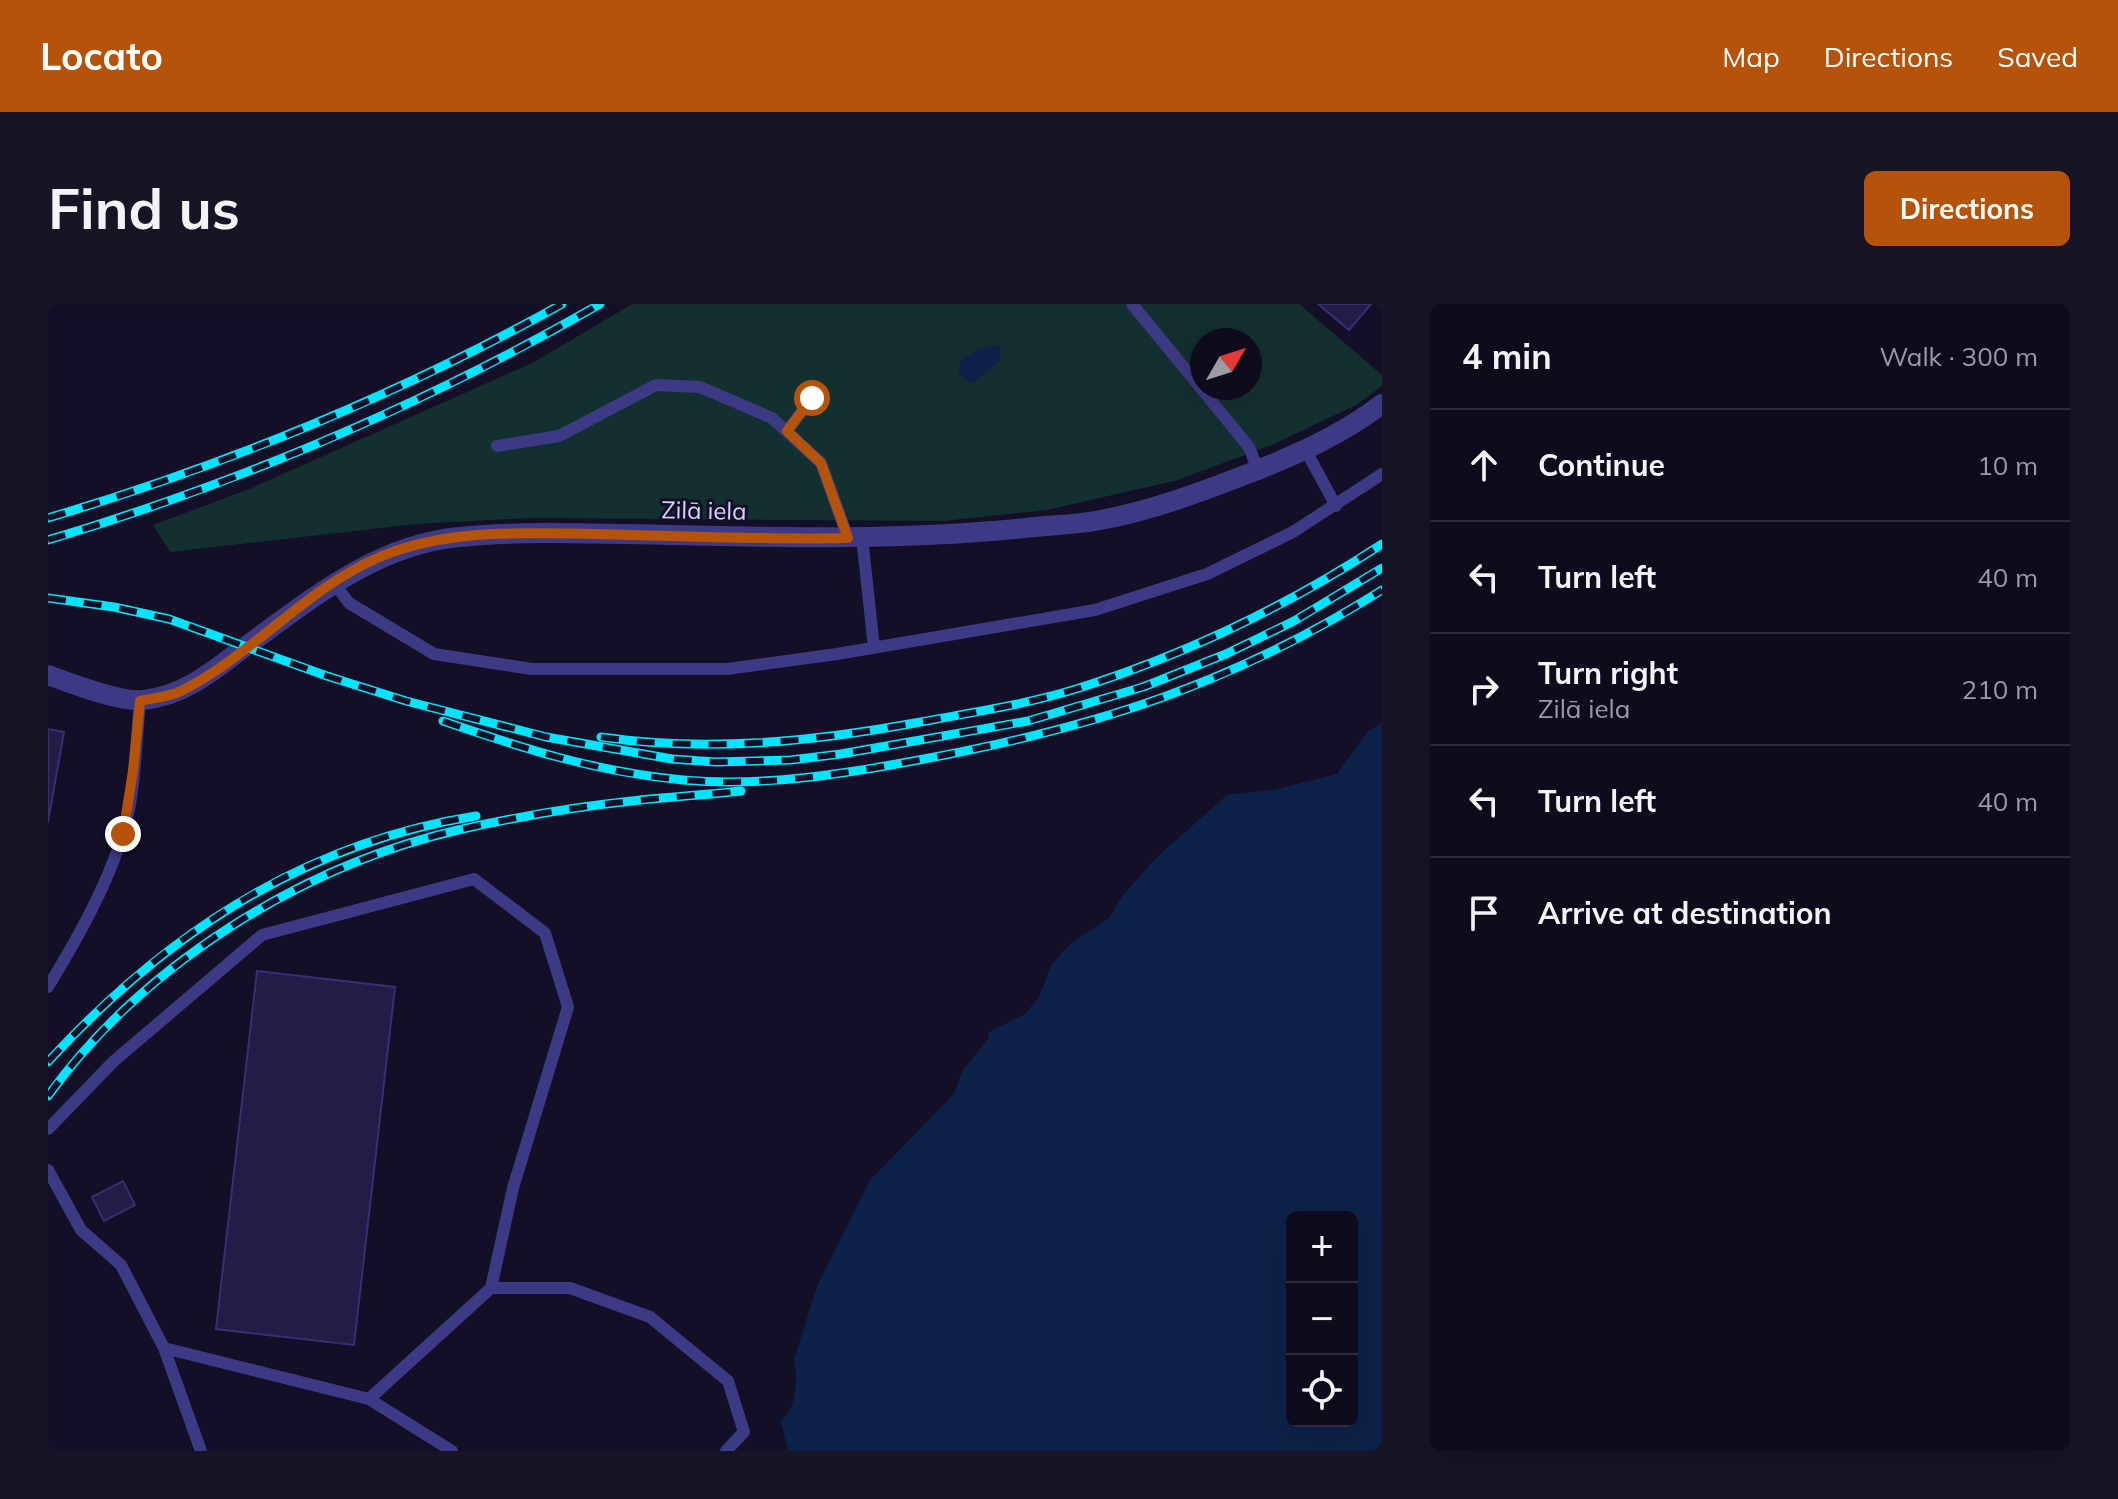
<!DOCTYPE html>
<html lang="en">
<head>
<meta charset="utf-8">
<style>
	:root { --surface:#0e0b1c; --page:#171425; --text:#f1f3f6; --muted:#9b9ba3; --line:#2e2b3b; --accent:#b45309 }
	body { margin:0; font-family:Mulish,sans-serif; background:var(--page); color:var(--text) }
	.controls { position:absolute; right:24px; bottom:24px; display:grid; overflow:hidden; border-radius:12px; box-shadow:0 8px 32px #0002 }
	.controls button { width:72px; height:72px; display:grid; place-items:center; padding:0; border:0; border-bottom:2px solid var(--line); background:var(--surface); color:var(--text); font:40px sans-serif }
	.compass { position:absolute; left:1142px; top:24px; width:72px; height:72px; border-radius:50%; background:var(--surface); box-shadow:0 8px 32px #0002; rotate:51deg }
	.stop { position:absolute; width:24px; height:24px; margin:-18px; border:6px solid #b45309; border-radius:50%; background:#fff }
	.stop.end { background:#b45309; border-color:#fff; box-shadow:0 2px 8px #0008 }
	.list { margin:0; padding:0; list-style:none }
	h2 { display:flex; justify-content:space-between; align-items:center; height:104px; margin:0; padding:0 32px; font-size:34px }
	h2 small { font-size:26px; font-weight:400; color:var(--muted) }
	.list li { display:grid; grid-template-columns:52px 1fr auto; gap:24px; align-items:center; box-sizing:border-box; height:112px; padding:0 32px; border-top:2px solid var(--line) }
	.list b { display:block; font-size:30px; white-space:nowrap }
	.list p { margin:0; font-size:26px; white-space:nowrap; color:var(--muted) }
	.list em { font-size:26px; font-style:normal; color:var(--muted) }
	.icon { flex:none; width:44px; height:44px; fill:none; stroke:currentColor; stroke-width:2; stroke-linecap:round; stroke-linejoin:round }
	.map { position:relative; flex:none; width:1334px; height:1147px; overflow:hidden; border-radius:12px }
	header { display:flex; align-items:center; gap:48px; box-sizing:border-box; height:112px; padding:0 40px; background:var(--accent); color:#fff }
	header strong { font-size:38px }
	nav { display:flex; gap:44px; margin-inline-start:auto; font-size:28px }
	.intro { display:flex; align-items:center; justify-content:space-between; box-sizing:border-box; height:192px; padding:0 48px }
	h1 { margin:0; font-size:56px }
	.button { padding:20px 36px; border-radius:12px; background:var(--accent); color:#fff; font-size:28px; font-weight:700 }
	main { display:flex; gap:48px; padding:0 48px }
	aside { flex:1; background:var(--surface); border-radius:12px; box-shadow:0 8px 32px #0002 }
	.map>svg:first-child { display:block }
	.green { fill:#12302f; fill-rule:evenodd }
	.water { fill:#0c2248; fill-rule:evenodd }
	.building { fill:#241b47; stroke:#3b2d73; stroke-width:2 }
	.lines { fill:none; stroke-linecap:round; stroke-linejoin:round }
	.service { stroke:#3d3a85; stroke-width:12 }
	.minor { stroke:#3d3a85; stroke-width:20 }
	.rail-casing { stroke:#00e5ff; stroke-width:9 }
	.rail { stroke:#130f26; stroke-width:6; stroke-dasharray:18; stroke-linecap:butt }
	.route { stroke:#b45309; stroke-width:10 }
	.labels { text-anchor:middle; dominant-baseline:central; stroke-width:6; stroke-linejoin:round; paint-order:stroke }
	.street-label { font-size:24px; fill:#d9d4ff; stroke:#130f26 }
</style>
</head>
<body>
<header>
<strong>Locato</strong>
<nav><a>Map</a><a>Directions</a><a>Saved</a></nav>
</header>
<div class="intro"><h1>Find us</h1><a class="button">Directions</a></div>
<main>
<div class="map">
<svg width="1334" height="1147" viewBox="0 0 1334 1147">
	<rect width="100%" height="100%" fill="#130f26"/>
	<path class="green" d="M 584,0 L 1251,0 L 1334,71 L 1334,82 L 1308,101 L 1226,140 L 1130,176 L 999,206 L 896,217 L 483,214 L 368,220 L 122,248 L 105,221 L 204,184 L 486,58 ZM 1154,36 L 1202,36 L 1202,84 L 1154,84 Z"/>
	<path class="water" d="M 951,41 L 952,57 L 925,79 L 916,75 L 911,68 L 912,56 L 932,45 Z
		M 1334,419 L 1334,1147 L 740,1147 L 733,1117 C 749,1104 750,1074 746,1055 L 770,980 L 822,876 L 906,790 L 915,766 L 940,735 L 941,728 L 977,710 L 991,693 L 1004,660 L 1022,640 L 1062,613 L 1074,592 L 1110,552 L 1179,491 L 1225,486 L 1289,470 L 1320,427 ZM 1244,913 L 1304,913 L 1304,1117 L 1244,1117 Z"/>
	<path class="building" d="M 1270,0 L 1323,0 L 1301,26 Z
		M 0,425 L 16,428 L 0,518 Z
		M 209,667 L 347,683 L 306,1041 L 168,1025 Z
		M 75,877 L 87,901 L 56,917 L 44,893 Z"/>
	<g class="lines">
		<path class="service" d="M 1084,0 L 1201,143 L 1210,166
			M 739,127 L 764,94
			M 449,142 L 511,132 L 608,81 L 652,83 L 724,114 L 773,159 L 800,234
			M 1257,145 L 1288,202
			M 814,233 L 826,344
			M 286,279 L 301,299 L 386,350 L 484,365 L 679,365 L 789,350 L 1047,306 L 1159,270 L 1245,228 L 1334,170
			M 0,683 C 29,635 57,586 74,533 C 87,496 88,437 92,397
			M 0,825 L 66,757 L 214,631 L 426,575 L 497,629 L 520,703 L 465,884 L 443,984
			M 0,866 L 33,926 L 73,961 L 116,1044 L 321,1095 L 443,984 L 522,984 L 602,1013 L 680,1077 L 696,1128 L 678,1147
			M 116,1044 L 153,1147
			M 321,1095 L 404,1147"/>
		<path class="minor" d="M 0,371 C 22,379 74,399 95,396 C 135,392 164,368 194,345 C 261,297 326,241 411,233 C 481,226 553,230 623,231 C 741,234 859,236 977,224 C 1000,221 1024,221 1047,217 C 1100,208 1153,188 1202,169 C 1248,151 1295,130 1334,100"/>
		<g class="rail-casing">
			<path id="rail" d="M 0,214 C 181,160 349,92 514,0
				M 0,236 C 194,178 376,101 552,0
				M 0,294 L 66,303 L 121,315 L 279,372 L 358,397 L 498,433 L 624,455 L 668,458 L 743,456 L 793,450 L 980,417 L 1095,383 L 1178,350 L 1246,317 L 1334,264
				M 395,417 C 477,445 548,468 635,476 C 717,483 796,470 876,455 C 1048,423 1185,380 1334,286
				M 553,433 C 658,448 763,438 867,419 C 921,409 976,401 1028,385 C 1137,351 1238,303 1334,240
				M 0,758 C 116,631 255,539 428,512
				M 0,792 C 95,661 253,562 410,526 C 468,513 526,503 584,497 C 621,493 657,491 693,487"/>
		</g>
		<use href="#rail" class="rail"/>
	</g>
	<g class="lines">
		<path class="route" d="M 75,530 L 85,467 L 92,397 C 105,394 121,393 133,387 C 205,351 259,283 334,252 C 401,224 480,229 550,230 C 633,232 717,236 800,234 L 773,159 L 739,127 L 764,94"/>
	</g>
	<g class="labels">
		<g class="street-label">
			<text transform="translate(656 206) rotate(1)">Zilā iela</text>
		</g>
	</g>
</svg>
<div class="controls">
<button>+</button>
<button>−</button>
<button><svg class="icon" aria-label="locate" viewBox="0 0 24 24"><circle cx="12" cy="12" r="6"/><path d="M12 2v4M12 18v4M2 12h4M18 12h4"/></svg></button>
</div>
<svg class="compass" viewBox="-18 -18 36 36"><path d="M0-13l5 13h-10z" fill="#e53935"/><path d="M0 13l5-13h-10z" fill="#9b9ba3"/></svg>
<div class="stop" style="left:764px;top:94px"></div>
<div class="stop end" style="left:75px;top:530px"></div>
</div>
<aside>
<h2>4 min<small>Walk · 300 m</small></h2>
<ul class="list">
<li><svg class="icon" aria-label="ahead" viewBox="0 0 24 24"><path d="M12 20V5M6 11l6-6 6 6"/></svg><div><b>Continue</b></div><em>10 m</em></li>
<li><svg class="icon" aria-label="left" viewBox="0 0 24 24"><path d="M17 20v-9H6M10 6l-5 5 5 5"/></svg><div><b>Turn left</b></div><em>40 m</em></li>
<li><svg class="icon" aria-label="right" viewBox="0 0 24 24"><path d="M7 20v-9h11M14 6l5 5-5 5"/></svg><div><b>Turn right</b><p>Zilā iela</p></div><em>210 m</em></li>
<li><svg class="icon" aria-label="left" viewBox="0 0 24 24"><path d="M17 20v-9H6M10 6l-5 5 5 5"/></svg><div><b>Turn left</b></div><em>40 m</em></li>
<li><svg class="icon" aria-label="arrive" viewBox="0 0 24 24"><path d="M6 21V4h12l-3 4 3 4H6"/></svg><div><b>Arrive at destination</b></div></li>
</ul>
</aside>
</main>
</body>
</html>
